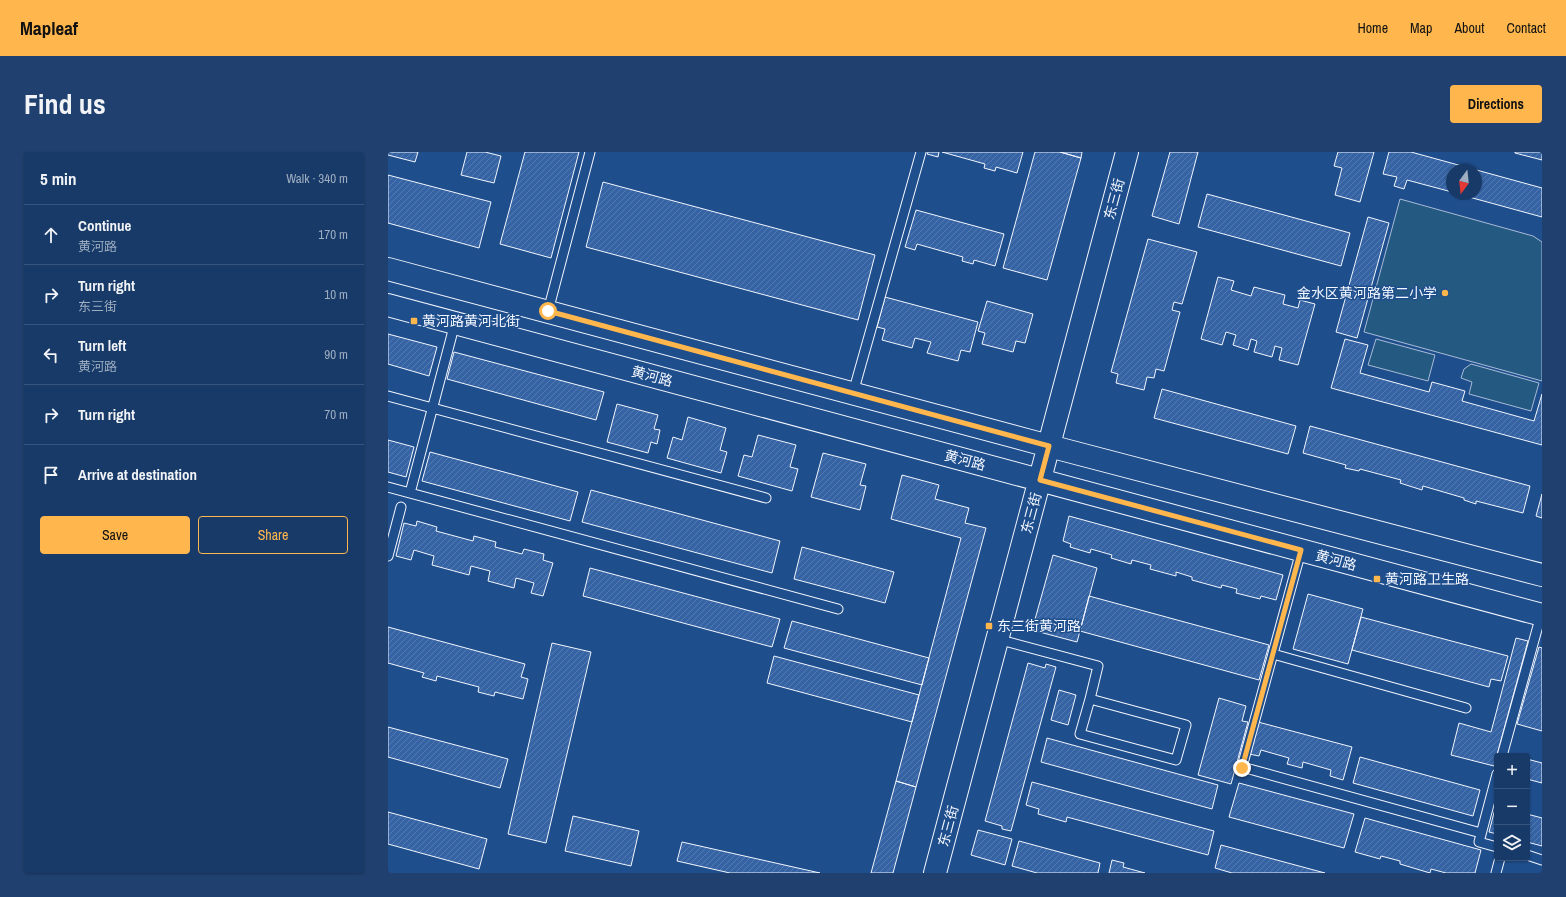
<!DOCTYPE html>
<html lang="en">
<head>
<meta charset="utf-8">
<style>
	:root { --surface:#173a69; --page:#20416f; --text:#f1f3f6; --muted:#9eadc0; --line:#36547d; --accent:#ffb74d }
	body { margin:0; font-family:"Archivo Narrow","Noto Sans SC",sans-serif; background:var(--page); color:var(--text) }
	.controls { position:absolute; right:12px; bottom:12px; display:grid; overflow:hidden; border-radius:4px; box-shadow:0 1px 3px #0004 }
	.controls button { width:36px; height:36px; display:grid; place-items:center; padding:0; border:0; border-bottom:1px solid var(--line); background:var(--surface); color:var(--text); font:20px sans-serif }
	.compass { position:absolute; left:1058px; top:12px; width:36px; height:36px; border-radius:50%; background:var(--surface); box-shadow:0 1px 3px #0004; rotate:195deg }
	.stop { position:absolute; width:12px; height:12px; margin:-9px; border:3px solid #ffb74d; border-radius:50%; background:#fff }
	.stop.end { background:#ffb74d; border-color:#fff; box-shadow:0 1px 4px #0008 }
	.list { margin:0; padding:0; list-style:none }
	h2 { display:flex; justify-content:space-between; align-items:center; height:52px; margin:0; padding:0 16px; font-size:17px }
	h2 small { font-size:13px; font-weight:400; color:var(--muted) }
	.list li { display:grid; grid-template-columns:26px 1fr auto; gap:12px; align-items:center; box-sizing:border-box; height:60px; padding:0 16px; border-top:1px solid var(--line) }
	.list b { display:block; font-size:15px; white-space:nowrap }
	.list p { margin:0; font-size:13px; white-space:nowrap; color:var(--muted) }
	.list em { font-size:13px; font-style:normal; color:var(--muted) }
	.actions { display:flex; gap:8px; padding:12px 16px }
	.actions a { flex:1; padding:9px 0; border:1px solid var(--accent); border-radius:4px; text-align:center; font-size:14px; color:var(--accent) }
	.actions .main { background:var(--accent); color:#111 }
	.icon { flex:none; width:22px; height:22px; fill:none; stroke:currentColor; stroke-width:2; stroke-linecap:round; stroke-linejoin:round }
	.map { position:relative; flex:none; width:1154px; height:721px; overflow:hidden; border-radius:4px }
	header { display:flex; align-items:center; gap:24px; box-sizing:border-box; height:56px; padding:0 20px; background:var(--accent); color:#111 }
	header strong { font-size:19px }
	nav { display:flex; gap:22px; margin-inline-start:auto; font-size:14px }
	.intro { display:flex; align-items:center; justify-content:space-between; box-sizing:border-box; height:96px; padding:0 24px }
	h1 { margin:0; font-size:28px }
	.button { padding:10px 18px; border-radius:4px; background:var(--accent); color:#111; font-size:14px; font-weight:700 }
	main { display:flex; gap:24px; padding:0 24px }
	aside { flex:1; background:var(--surface); border-radius:4px; box-shadow:0 1px 3px #0004 }
	.map>svg:first-child { display:block }
	.grass { fill:#245a82; stroke:#a8bbd7 }
	.building { fill:url(#building-hatch); stroke:#f2f6ff }
	.lines { fill:none; stroke-linecap:round; stroke-linejoin:round }
	.lane-casing { stroke:#f2f6ff; stroke-width:11 }
	.secondary-casing { stroke:#f2f6ff; stroke-width:24 }
	.lane { stroke:#1f4e8c; stroke-width:9 }
	.secondary { stroke:#1f4e8c; stroke-width:22 }
	.route { stroke:#ffb74d; stroke-width:5 }
	.poi-dot { fill:#ffb74d; stroke:#1f4e8c; stroke-width:1.5 }
	.labels { text-anchor:middle; dominant-baseline:central; stroke-width:3; stroke-linejoin:round; paint-order:stroke }
	.street-label { font-size:14px; fill:#f2f6ff; stroke:#1f4e8c }
	.poi-label { font-size:14px; fill:#f2f6ff; stroke:#1f4e8c; text-anchor:start }
</style>
</head>
<body>
<header>
<strong>Mapleaf</strong>
<nav><a>Home</a><a>Map</a><a>About</a><a>Contact</a></nav>
</header>
<div class="intro"><h1>Find us</h1><a class="button">Directions</a></div>
<main>
<aside>
<h2>5 min<small>Walk · 340 m</small></h2>
<ul class="list">
<li><svg class="icon" aria-label="ahead" viewBox="0 0 24 24"><path d="M12 20V5M6 11l6-6 6 6"/></svg><div><b>Continue</b><p>黄河路</p></div><em>170 m</em></li>
<li><svg class="icon" aria-label="right" viewBox="0 0 24 24"><path d="M7 20v-9h11M14 6l5 5-5 5"/></svg><div><b>Turn right</b><p>东三街</p></div><em>10 m</em></li>
<li><svg class="icon" aria-label="left" viewBox="0 0 24 24"><path d="M17 20v-9H6M10 6l-5 5 5 5"/></svg><div><b>Turn left</b><p>黄河路</p></div><em>90 m</em></li>
<li><svg class="icon" aria-label="right" viewBox="0 0 24 24"><path d="M7 20v-9h11M14 6l5 5-5 5"/></svg><div><b>Turn right</b></div><em>70 m</em></li>
<li><svg class="icon" aria-label="arrive" viewBox="0 0 24 24"><path d="M6 21V4h12l-3 4 3 4H6"/></svg><div><b>Arrive at destination</b></div></li>
</ul>
<div class="actions"><a class="main">Save</a><a>Share</a></div>
</aside>
<div class="map">
<svg width="1154" height="721" viewBox="0 0 1154 721">
	<defs>
		<pattern id="building-hatch" width="6" height="6" patternUnits="userSpaceOnUse"><rect width="6" height="6" fill="#3563a3"/><path d="M-1 1l2-2M0 6l6-6M5 7l2-2" fill="none" stroke="#537ab1"/></pattern>
	</defs>
	<rect width="100%" height="100%" fill="#1f4e8c"/>
	<path class="grass" d="M 1012,47 L 1145,84 L 1154,90 L 1154,229 L 976,180 Z
		M 988,187 L 1047,203 L 1040,229 L 980,213 Z
		M 1083,212 L 1151,231 L 1143,259 L 1081,242 L 1084,230 L 1073,226 L 1076,217 Z"/>
	<path class="building" d="M 0,0 L 30,0 L 27,10 L 0,3 Z
		M 79,0 L 97,0 L 113,4 L 106,31 L 73,23 Z
		M 137,0 L 191,0 L 163,106 L 112,92 Z
		M 540,0 L 551,0 L 550,5 L 539,2 Z
		M 554,0 L 635,0 L 629,21 L 608,15 L 607,19 L 596,16 L 597,12 Z
		M 647,0 L 672,0 L 693,6 L 659,128 L 615,116 Z
		M 672,0 L 694,0 L 693,6 Z
		M 782,0 L 810,0 L 791,72 L 764,64 Z
		M 950,0 L 986,0 L 972,50 L 947,43 L 954,16 L 946,14 Z
		M 1001,0 L 1023,0 L 1154,36 L 1154,65 L 1070,42 L 1088,42 L 1088,18 L 1064,18 L 1064,40 L 1019,28 L 1016,37 L 1006,34 L 1009,25 L 995,22 Z
		M 1127,0 L 1154,0 L 1154,8 L 1127,1 Z
		M 0,23 L 103,50 L 91,96 L 0,71 Z
		M 215,30 L 487,103 L 470,168 L 198,95 Z
		M 819,42 L 962,81 L 953,114 L 810,75 Z
		M 528,58 L 616,82 L 607,114 L 586,108 L 585,112 L 574,109 L 575,105 L 529,92 L 527,98 L 517,95 Z
		M 980,65 L 1001,71 L 969,186 L 948,180 Z
		M 760,87 L 809,100 L 794,152 L 786,150 L 784,158 L 792,160 L 776,219 L 768,217 L 766,226 L 759,225 L 756,238 L 728,231 L 730,222 L 723,220 Z
		M 830,125 L 846,129 L 843,138 L 863,144 L 866,135 L 897,143 L 895,152 L 910,156 L 912,148 L 927,152 L 910,213 L 891,208 L 894,196 L 887,194 L 884,205 L 866,200 L 869,189 L 863,187 L 860,198 L 845,193 L 848,183 L 838,180 L 834,193 L 813,187 Z
		M 497,145 L 590,170 L 582,200 L 573,198 L 570,209 L 539,201 L 543,190 L 527,186 L 524,196 L 494,188 L 497,177 L 489,175 Z
		M 599,149 L 645,162 L 637,191 L 628,189 L 625,200 L 594,192 L 597,181 L 590,179 Z
		M 0,182 L 49,195 L 41,224 L 0,212 Z
		M 957,187 L 980,193 L 972,221 L 1041,240 L 1044,230 L 1077,239 L 1074,249 L 1146,269 L 1154,242 L 1154,293 L 943,236 Z
		M 66,200 L 216,240 L 208,268 L 59,227 Z
		M 774,237 L 908,274 L 900,302 L 766,266 Z
		M 229,252 L 270,263 L 266,277 L 272,278 L 269,292 L 263,290 L 260,301 L 219,290 Z
		M 300,265 L 338,276 L 332,298 L 339,300 L 333,321 L 279,306 L 285,285 L 294,288 Z
		M 922,274 L 1142,334 L 1135,361 L 1088,349 L 1088,352 L 1076,348 L 1076,346 L 1035,334 L 1034,338 L 1012,331 L 1013,328 L 972,317 L 971,319 L 957,316 L 958,313 L 915,301 Z
		M 370,283 L 408,293 L 402,315 L 410,317 L 404,339 L 350,324 L 356,303 L 364,305 Z
		M 0,288 L 26,295 L 18,325 L 0,320 Z
		M 42,300 L 190,340 L 182,369 L 34,329 Z
		M 435,301 L 478,312 L 472,333 L 478,334 L 472,358 L 423,345 Z
		M 514,323 L 551,333 L 547,347 L 581,356 L 577,371 L 598,376 L 528,635 L 508,629 L 573,386 L 503,367 Z
		M 203,338 L 392,389 L 384,421 L 194,370 Z
		M 1154,342 L 1154,366 L 1148,364 Z
		M 681,364 L 895,423 L 888,448 L 873,444 L 872,447 L 848,441 L 849,437 L 834,433 L 833,436 L 804,428 L 804,425 L 788,420 L 788,424 L 762,417 L 763,413 L 744,408 L 743,412 L 723,406 L 724,403 L 703,397 L 702,401 L 682,395 L 683,392 L 675,389 Z
		M 29,369 L 49,375 L 48,379 L 85,389 L 86,384 L 108,390 L 107,395 L 134,402 L 136,397 L 156,402 L 155,408 L 165,411 L 155,444 L 143,441 L 146,431 L 128,426 L 126,436 L 100,429 L 102,419 L 83,414 L 81,423 L 44,413 L 46,404 L 26,398 L 23,408 L 8,404 L 16,371 L 28,374 Z
		M 414,395 L 506,420 L 497,451 L 406,427 Z
		M 665,403 L 709,416 L 689,490 L 644,478 Z
		M 202,416 L 392,467 L 384,495 L 195,444 Z
		M 920,442 L 975,457 L 960,512 L 905,497 Z
		M 701,444 L 881,493 L 871,528 L 692,479 Z
		M 973,465 L 1120,504 L 1113,529 L 1103,527 L 1101,535 L 964,498 Z
		M 404,469 L 541,506 L 534,533 L 396,496 Z
		M 0,475 L 137,512 L 133,525 L 140,527 L 135,547 L 107,540 L 106,544 L 90,540 L 91,535 L 49,524 L 48,529 L 34,525 L 36,521 L 0,511 Z
		M 1128,486 L 1140,489 L 1106,614 L 1063,603 L 1071,571 L 1103,580 Z
		M 164,491 L 203,500 L 158,691 L 120,682 Z
		M 1151,495 L 1154,496 L 1154,579 L 1129,572 Z
		M 386,504 L 531,543 L 524,570 L 379,531 Z
		M 640,511 L 657,516 L 658,512 L 668,515 L 623,679 L 614,677 L 614,674 L 597,669 Z
		M 671,538 L 688,543 L 680,573 L 663,568 Z
		M 831,546 L 858,554 L 854,569 L 860,570 L 843,632 L 810,623 Z
		M 870,570 L 964,595 L 955,628 L 942,624 L 943,618 L 915,610 L 914,616 L 899,612 L 901,606 L 873,598 L 871,604 L 861,602 Z
		M 0,575 L 120,607 L 112,636 L 0,605 Z
		M 659,586 L 830,633 L 824,657 L 653,610 Z
		M 972,605 L 1092,638 L 1085,664 L 965,631 Z
		M 1139,607 L 1154,611 L 1154,631 L 1139,627 Z
		M 508,629 L 528,635 L 505,721 L 483,721 Z
		M 644,630 L 826,679 L 820,703 L 679,665 L 678,670 L 650,662 L 651,657 L 638,653 Z
		M 851,631 L 966,662 L 956,696 L 841,665 Z
		M 1108,653 L 1109,654 L 1109,682 L 1101,680 Z
		M 0,660 L 99,687 L 91,717 L 0,692 Z
		M 1139,662 L 1154,666 L 1154,694 L 1139,690 Z
		M 185,664 L 251,679 L 243,714 L 177,699 Z
		M 977,666 L 1093,698 L 1087,721 L 1058,721 L 1043,717 L 1042,721 L 1012,712 L 1012,709 L 993,704 L 992,707 L 967,700 Z
		M 590,678 L 624,687 L 617,713 L 583,703 Z
		M 631,689 L 712,711 L 710,721 L 649,721 L 624,714 Z
		M 294,690 L 432,721 L 342,721 L 289,709 Z
		M 833,693 L 937,721 L 844,721 L 827,716 Z
		M 724,708 L 736,711 L 735,715 L 757,721 L 721,721 Z"/>
	<g class="lines">
		<g class="lane-casing">
			<path id="lane" d="M 160,159 L 202,0
				M 465,241 L 533,0
				M 0,244 L 378,346
				M 0,335 L 450,457
				M 22,341 L 67,171
				M 913,399 L 854,615 L 1093,681
				M 0,404 L 13,355
				M 609,487 L 710,514 L 702,547 L 798,573 L 788,608 L 692,582 L 702,547
				M 885,502 L 1078,556
				M 1114,604 L 1153,463
				M 1109,622 L 1091,690 L 1109,695
				M 1139,703 L 1154,708
				M 1108,721 L 1112,706"/>
		</g>
		<g class="secondary-casing">
			<path id="secondary" d="M 0,117 L 661,294 L 1154,423
				M 0,153 L 1154,463
				M 547,721 L 739,0"/>
		</g>
		<use href="#lane" class="lane"/>
		<use href="#secondary" class="secondary"/>
	</g>
	<g class="lines">
		<path class="route" d="M 160,159 L 661,294 L 652,328 L 913,398 L 854,616"/>
	</g>
	<g class="poi-dot">
		<circle cx="1057" cy="141" r="4"/>
		<rect x="22" y="165" width="8" height="8" rx="2"/>
		<rect x="985" y="423" width="8" height="8" rx="2"/>
		<rect x="597" y="470" width="8" height="8" rx="2"/>
	</g>
	<g class="labels">
		<g class="street-label">
			<text transform="translate(726 47) rotate(-75)">东三街</text>
			<text transform="translate(264 224) rotate(15)">黄河路</text>
			<text transform="translate(577 308) rotate(15)">黄河路</text>
			<text transform="translate(643 361) rotate(-75)">东三街</text>
			<text transform="translate(948 408) rotate(15)">黄河路</text>
			<text transform="translate(560 674) rotate(-75)">东三街</text>
		</g>
		<g class="poi-label">
			<text x="1049" y="141" text-anchor="end">金水区黄河路第二小学</text>
			<text x="34" y="169">黄河路黄河北街</text>
			<text x="997" y="427">黄河路卫生路</text>
			<text x="609" y="474">东三街黄河路</text>
		</g>
	</g>
</svg>
<div class="controls">
<button>+</button>
<button>−</button>
<button><svg class="icon" aria-label="layers" viewBox="0 0 24 24"><path d="M12 4l9 5-9 5-9-5zM3 14l9 5 9-5"/></svg></button>
</div>
<svg class="compass" viewBox="-18 -18 36 36"><path d="M0-13l5 13h-10z" fill="#e53935"/><path d="M0 13l5-13h-10z" fill="#9eadc0"/></svg>
<div class="stop" style="left:160px;top:159px"></div>
<div class="stop end" style="left:854px;top:616px"></div>
</div>
</main>
</body>
</html>
